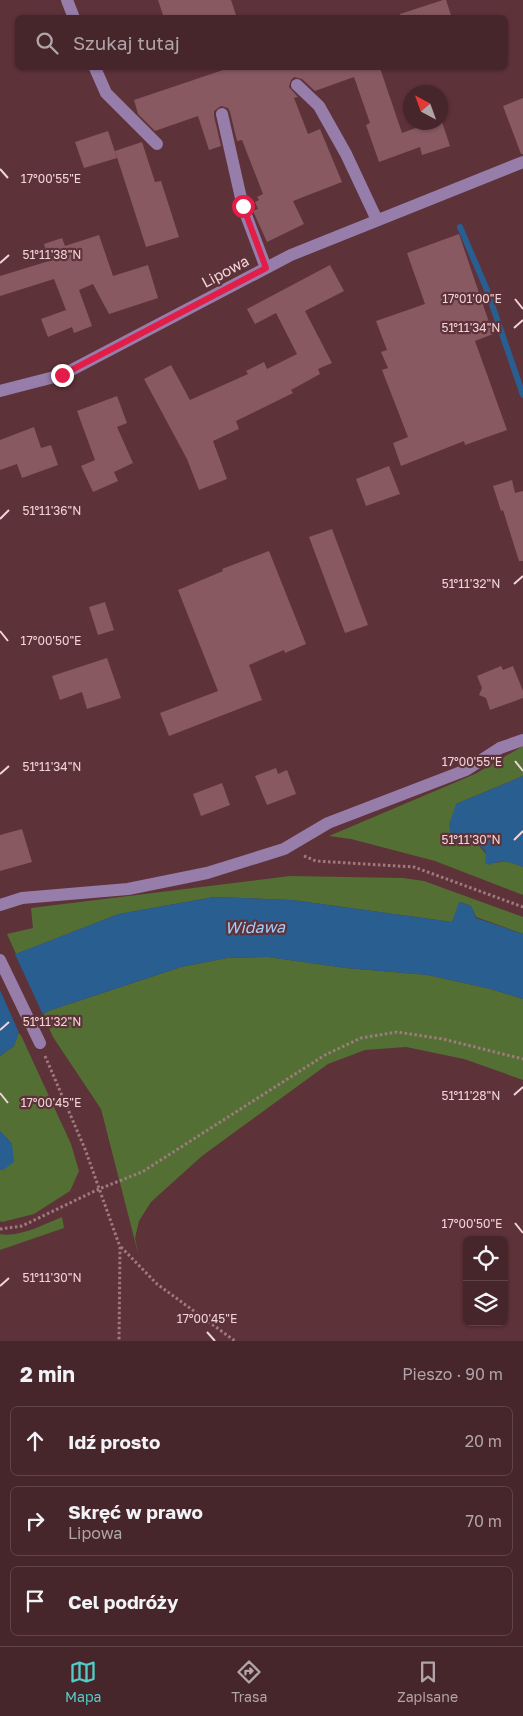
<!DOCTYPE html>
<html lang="pl">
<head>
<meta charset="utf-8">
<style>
	:root { --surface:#46262b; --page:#4d2e33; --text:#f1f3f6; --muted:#b0a5a9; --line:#5e4347; --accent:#54cdc7 }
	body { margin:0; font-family:"Golos Text",sans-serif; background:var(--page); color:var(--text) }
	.controls { position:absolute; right:15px; bottom:15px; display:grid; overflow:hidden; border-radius:8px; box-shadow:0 1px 4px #0004 }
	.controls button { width:45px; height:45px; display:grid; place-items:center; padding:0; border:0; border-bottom:1px solid var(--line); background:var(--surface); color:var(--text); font:25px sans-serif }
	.compass { position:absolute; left:403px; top:85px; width:45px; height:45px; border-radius:50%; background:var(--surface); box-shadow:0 1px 4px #0004; rotate:319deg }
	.stop { position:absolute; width:15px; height:15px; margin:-11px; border:4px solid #e11d48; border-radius:50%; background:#fff }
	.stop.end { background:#e11d48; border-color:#fff; box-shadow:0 1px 5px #0008 }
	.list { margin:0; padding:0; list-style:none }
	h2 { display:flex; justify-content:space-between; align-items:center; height:65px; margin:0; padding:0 20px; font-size:21px }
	h2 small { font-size:16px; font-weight:400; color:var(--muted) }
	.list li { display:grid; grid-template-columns:32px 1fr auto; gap:15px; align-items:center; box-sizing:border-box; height:70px; margin:0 10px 10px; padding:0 10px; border:1px solid var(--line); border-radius:8px }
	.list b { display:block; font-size:19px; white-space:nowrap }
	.list p { margin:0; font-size:16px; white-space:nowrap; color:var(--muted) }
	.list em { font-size:16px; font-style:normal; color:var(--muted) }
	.icon { flex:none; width:28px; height:28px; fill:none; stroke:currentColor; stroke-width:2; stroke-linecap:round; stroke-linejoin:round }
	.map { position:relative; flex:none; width:523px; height:1341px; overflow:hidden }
	.search { position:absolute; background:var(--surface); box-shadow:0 1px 4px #0004; left:15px; right:15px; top:15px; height:55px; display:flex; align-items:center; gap:12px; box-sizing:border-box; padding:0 18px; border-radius:8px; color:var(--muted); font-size:19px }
	.sheet { height:305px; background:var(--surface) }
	nav { display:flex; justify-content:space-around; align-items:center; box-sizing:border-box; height:70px; border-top:1px solid var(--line); background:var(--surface); font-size:14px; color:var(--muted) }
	nav a { display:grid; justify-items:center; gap:2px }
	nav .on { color:var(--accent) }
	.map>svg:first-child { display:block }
	.green { fill:#536f34 }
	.water { fill:#295e90 }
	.pier { fill:#5e3239 }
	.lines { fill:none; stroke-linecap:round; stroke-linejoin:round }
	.stream { stroke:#295e90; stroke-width:6 }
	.building { fill:#885960 }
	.path { stroke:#9f7a7f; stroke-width:3; stroke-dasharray:2.5 2.5; stroke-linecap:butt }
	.minor { stroke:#977daa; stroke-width:12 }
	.route { stroke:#e11d48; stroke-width:6 }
	.ticks { fill:none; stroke:#f1d5d8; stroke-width:2 }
	.labels { text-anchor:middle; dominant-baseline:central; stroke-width:4.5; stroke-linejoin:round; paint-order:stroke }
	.street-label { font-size:15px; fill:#f1d5d8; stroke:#5e3239 }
	.water-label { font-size:16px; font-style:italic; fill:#a2cdfa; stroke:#5e3239 }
	.ticks-label { font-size:12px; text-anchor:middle; fill:#f1d5d8; stroke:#5e3239; stroke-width:4.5; stroke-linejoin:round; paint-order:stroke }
</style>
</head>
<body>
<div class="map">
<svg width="523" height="1341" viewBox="0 0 523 1341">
	<rect width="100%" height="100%" fill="#5e3239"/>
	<path class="green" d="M 523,746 L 523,776 L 456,804 L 474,840 L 494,863 L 508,861 L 523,867 L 523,895 L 435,861 L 351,839 L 329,836 L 475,774 Z
		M 290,876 L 403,878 L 424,881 L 523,917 L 523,934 L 476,917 L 471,906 L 460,902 L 452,922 L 292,900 L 214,897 L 119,914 L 16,954 L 7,934 L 33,928 L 31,908 Z
		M 268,957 L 346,968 L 428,975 L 491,989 L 523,999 L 523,1080 L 464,1059 L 406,1047 L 365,1050 L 328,1064 L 202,1156 L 151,1202 L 139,1221 L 135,1238 L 139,1257 L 101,1109 L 53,1037 L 43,1015 L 48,1011 L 181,967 L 227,958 Z
		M 19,1031 L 71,1144 L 79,1171 L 70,1191 L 34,1214 L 2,1222 L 0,1221 L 0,1170 L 3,1170 L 12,1144 L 0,1131 L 0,1056 L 14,1046 Z
		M 62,1217 L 64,1228 L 0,1250 L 0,1234 C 18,1238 45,1224 62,1217 Z"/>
	<path class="water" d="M 523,776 L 523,867 C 511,862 501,859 489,865 L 485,863 L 486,852 L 474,840 L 452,843 L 449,824 L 456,804 Z
		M 214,897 L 292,900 L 452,922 L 459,902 L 471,906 L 476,918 L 523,934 L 523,999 L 491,989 L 428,975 L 346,968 L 268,957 L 227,958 L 181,967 L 48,1011 L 19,1031 L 14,1046 L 0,1056 L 0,960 L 119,914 Z
		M 0,1131 L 12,1144 L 14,1162 L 3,1170 L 0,1170 Z"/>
	<path class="pier" d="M 14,952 L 44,1017 L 20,1035 L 0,990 L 0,957 Z"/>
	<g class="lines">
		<path class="stream" d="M 460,227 L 487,290 L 523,395"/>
	</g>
	<path class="building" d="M 158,0 L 231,0 L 237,18 L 164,18 Z
		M 443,0 L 446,0 L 452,18 L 400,18 L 400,14 Z
		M 229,68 L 380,68 L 402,133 L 432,122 L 440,122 L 441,119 L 450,146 L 422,155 L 420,147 L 379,162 L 366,125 L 370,123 L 354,77 L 315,91 L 302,79 L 294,77 L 291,80 L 289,87 L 298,97 L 294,98 L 308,134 L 320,129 L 342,182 L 293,201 L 304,224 L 267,242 L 253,211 L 258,209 L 255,202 L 259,200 L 257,197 L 263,194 L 242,140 L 237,141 L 230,112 L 228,108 L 221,106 L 214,111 L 214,116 L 221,146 L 209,150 L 198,116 L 155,131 L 138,114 L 134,100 Z
		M 523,98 L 523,154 L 521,154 L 503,106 Z
		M 108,131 L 117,158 L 84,168 L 75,142 Z
		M 142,142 L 155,182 L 161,181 L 179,237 L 146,247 L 115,151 Z
		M 459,234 L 493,334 L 475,341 L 507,430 L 465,445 L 464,441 L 401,466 L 393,443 L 408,437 L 382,370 L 388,368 L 381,352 L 387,350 L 376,321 L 425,304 L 407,253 Z
		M 99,235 L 113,276 L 148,265 L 158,298 L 109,314 L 93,284 L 79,290 L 92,326 L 74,333 L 72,327 L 48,337 L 41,319 L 66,310 L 54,279 L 0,296 L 0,276 L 49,261 L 44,244 L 62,238 L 65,246 Z
		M 330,265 L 344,291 L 305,311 L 332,363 L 318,369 L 320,374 L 291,390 L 293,393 L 236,421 L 239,429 L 213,441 L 227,479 L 199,490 L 187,459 L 144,379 L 171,365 L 190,400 L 248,374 L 246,371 L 264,362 L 267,369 L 297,354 L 276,313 L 255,324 L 247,309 Z
		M 117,396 L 127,423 L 117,427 L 133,463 L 114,472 L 118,481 L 93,492 L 81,466 L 95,460 L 77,411 Z
		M 34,427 L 41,448 L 51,445 L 58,465 L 22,478 L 17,464 L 0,470 L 0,440 Z
		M 389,466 L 400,494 L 366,506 L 356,479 Z
		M 512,480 L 515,493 L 523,491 L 523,561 L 519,561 L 503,510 L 501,511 L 493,486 Z
		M 332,529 L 368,625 L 345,633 L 309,537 Z
		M 269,551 L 306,644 L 285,653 L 284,650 L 249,665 L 262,700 L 169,736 L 160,713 L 218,691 L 178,590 L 223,571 L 222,569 Z
		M 105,602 L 114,630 L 98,635 L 89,607 Z
		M 107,658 L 121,698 L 87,709 L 82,692 L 60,700 L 52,676 Z
		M 501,666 L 503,670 L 513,666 L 523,691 L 523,698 L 490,710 L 486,698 L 479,695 L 482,688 L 477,676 Z
		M 276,768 L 278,774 L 287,770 L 296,794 L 267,805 L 255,776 Z
		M 222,783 L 230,805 L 201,816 L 193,794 Z
		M 22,829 L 32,862 L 0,871 L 0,835 Z"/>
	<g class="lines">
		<path class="path" d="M 304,856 L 316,861 L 414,867 L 523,907
			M 45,1056 L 85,1149 L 120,1247 L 119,1341
			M 0,1229 L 22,1226 L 99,1189 L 142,1172 L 325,1055 L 361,1038 L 397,1032 L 443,1039 L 523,1059
			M 121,1247 L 157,1284 L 235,1341"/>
		<path class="minor" d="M 67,0 L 74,18
			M 95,68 L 106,93 L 157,144
			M 297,85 L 319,106 L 346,154 L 377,220
			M 222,114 L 243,207 L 266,268
			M 0,391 L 62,375 L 291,255 L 523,162
			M 0,905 L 22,898 L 128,889 L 207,873 L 284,849 L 328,823 L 466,770 L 500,748 L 523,740
			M 0,960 L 40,1043"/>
	</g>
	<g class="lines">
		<path class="route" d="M 62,375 L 266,268 L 243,206"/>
	</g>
	<path class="ticks" d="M 0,169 L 8,178M 0,263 L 9,255M 515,299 L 523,309M 514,328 L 523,320M 0,519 L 9,510M 514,584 L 523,576M 0,631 L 8,641M 515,761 L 523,771M 0,774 L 9,766M 514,840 L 523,831M 0,1030 L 9,1022M 0,1093 L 8,1103M 514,1095 L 523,1087M 515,1223 L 523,1233M 0,1286 L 9,1278M 207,1332 L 215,1341"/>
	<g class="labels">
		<g class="street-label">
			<text transform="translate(225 271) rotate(-28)">Lipowa</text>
		</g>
		<g class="water-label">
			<text transform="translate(255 927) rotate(-1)">Widawa</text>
		</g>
	</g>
	<g class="ticks-label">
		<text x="51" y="183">17°00'55"E</text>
		<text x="52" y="259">51°11'38"N</text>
		<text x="472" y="303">17°01'00"E</text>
		<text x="471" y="332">51°11'34"N</text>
		<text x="52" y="515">51°11'36"N</text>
		<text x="471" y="588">51°11'32"N</text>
		<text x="51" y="645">17°00'50"E</text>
		<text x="472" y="766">17°00'55"E</text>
		<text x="52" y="771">51°11'34"N</text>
		<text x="471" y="844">51°11'30"N</text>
		<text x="52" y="1026">51°11'32"N</text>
		<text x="471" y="1100">51°11'28"N</text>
		<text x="51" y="1107">17°00'45"E</text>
		<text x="472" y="1228">17°00'50"E</text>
		<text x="52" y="1282">51°11'30"N</text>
		<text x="207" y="1323">17°00'45"E</text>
	</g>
</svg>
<div class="controls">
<button><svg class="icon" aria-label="locate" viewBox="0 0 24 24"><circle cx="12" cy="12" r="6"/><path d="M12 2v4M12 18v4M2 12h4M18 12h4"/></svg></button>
<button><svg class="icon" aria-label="layers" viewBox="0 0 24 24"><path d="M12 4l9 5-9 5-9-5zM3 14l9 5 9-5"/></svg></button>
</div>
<svg class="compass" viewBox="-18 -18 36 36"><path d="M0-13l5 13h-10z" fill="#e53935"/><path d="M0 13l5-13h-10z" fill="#b0a5a9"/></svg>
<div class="stop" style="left:243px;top:206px"></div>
<div class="stop end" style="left:62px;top:375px"></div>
<div class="search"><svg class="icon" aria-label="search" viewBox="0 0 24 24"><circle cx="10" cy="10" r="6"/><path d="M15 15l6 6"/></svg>Szukaj tutaj</div>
</div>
<section class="sheet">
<h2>2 min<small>Pieszo · 90 m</small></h2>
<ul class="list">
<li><svg class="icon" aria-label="ahead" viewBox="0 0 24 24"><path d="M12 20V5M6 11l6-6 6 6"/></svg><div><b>Idź prosto</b></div><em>20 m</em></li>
<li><svg class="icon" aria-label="right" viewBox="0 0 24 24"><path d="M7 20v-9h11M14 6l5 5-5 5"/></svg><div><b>Skręć w prawo</b><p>Lipowa</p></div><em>70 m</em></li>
<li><svg class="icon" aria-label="arrive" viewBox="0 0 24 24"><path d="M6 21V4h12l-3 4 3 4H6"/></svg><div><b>Cel podróży</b></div></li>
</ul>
</section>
<nav>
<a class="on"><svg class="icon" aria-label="map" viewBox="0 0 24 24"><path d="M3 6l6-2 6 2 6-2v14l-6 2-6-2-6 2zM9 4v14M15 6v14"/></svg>Mapa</a>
<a><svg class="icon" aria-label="directions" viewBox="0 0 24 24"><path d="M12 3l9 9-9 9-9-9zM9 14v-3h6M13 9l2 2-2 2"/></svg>Trasa</a>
<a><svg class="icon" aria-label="saved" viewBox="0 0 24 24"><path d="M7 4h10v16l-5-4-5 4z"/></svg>Zapisane</a>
</nav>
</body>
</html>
